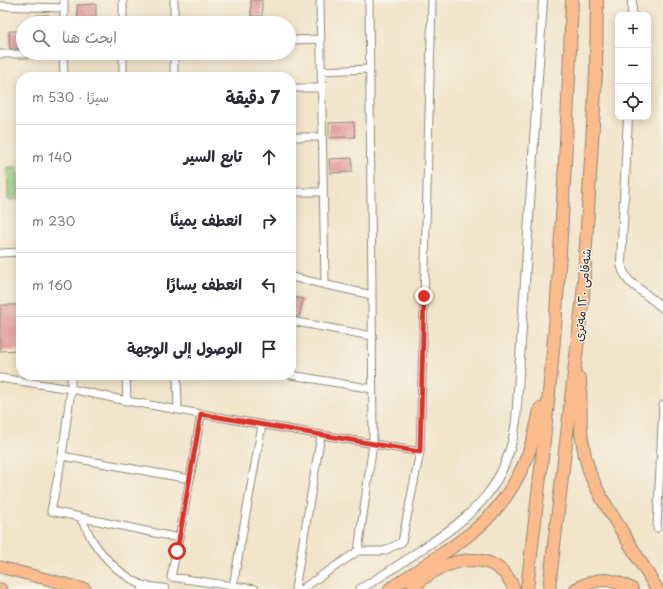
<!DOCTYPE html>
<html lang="ar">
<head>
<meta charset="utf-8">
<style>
	:root { --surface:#fff; --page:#f7f7f7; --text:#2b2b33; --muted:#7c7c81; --line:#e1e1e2 }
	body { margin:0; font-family:"Playpen Sans","Playpen Sans Arabic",sans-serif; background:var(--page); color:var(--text); direction:rtl }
	.controls { position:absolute; right:12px; top:12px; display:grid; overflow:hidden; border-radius:8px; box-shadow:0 2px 10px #0003 }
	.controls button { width:36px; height:36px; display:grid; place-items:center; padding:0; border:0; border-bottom:1px solid var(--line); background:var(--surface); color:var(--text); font:20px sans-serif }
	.stop { position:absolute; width:12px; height:12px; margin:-9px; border:3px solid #d93025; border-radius:50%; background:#fff }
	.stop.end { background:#d93025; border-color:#fff; box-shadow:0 1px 4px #0008 }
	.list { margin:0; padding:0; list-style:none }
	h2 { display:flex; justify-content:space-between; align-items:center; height:52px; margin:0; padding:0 16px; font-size:17px }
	h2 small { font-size:13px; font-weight:400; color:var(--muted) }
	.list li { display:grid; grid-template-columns:26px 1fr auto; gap:12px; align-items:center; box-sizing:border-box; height:64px; padding:0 16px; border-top:1px solid var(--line) }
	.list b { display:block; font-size:15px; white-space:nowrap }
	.list em { font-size:13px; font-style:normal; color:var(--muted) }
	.icon { flex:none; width:22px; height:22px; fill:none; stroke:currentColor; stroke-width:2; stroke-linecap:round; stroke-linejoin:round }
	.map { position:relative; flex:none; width:663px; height:589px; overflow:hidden; direction:ltr }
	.search { position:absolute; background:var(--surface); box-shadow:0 2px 10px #0003; left:16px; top:16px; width:280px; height:44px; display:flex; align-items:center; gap:10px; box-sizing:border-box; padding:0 14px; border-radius:22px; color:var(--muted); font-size:15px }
	.panel { position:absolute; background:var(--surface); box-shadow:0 2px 10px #0003; left:16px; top:72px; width:280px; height:308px; border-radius:16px; direction:rtl }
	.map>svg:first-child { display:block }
	.garden { fill:url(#garden-furrows); stroke:#607c55 }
	.building { fill:url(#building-back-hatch) }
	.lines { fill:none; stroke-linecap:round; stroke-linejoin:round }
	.minor-casing { stroke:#8e887a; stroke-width:9 }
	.tertiary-casing { stroke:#8e887a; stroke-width:10 }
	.primary-casing { stroke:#8e887a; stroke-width:13 }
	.motorway-casing { stroke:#8e887a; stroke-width:14 }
	.minor { stroke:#fff; stroke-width:7 }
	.tertiary { stroke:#fff; stroke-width:8 }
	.primary { stroke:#fbbb8c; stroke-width:11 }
	.motorway { stroke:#fbbb8c; stroke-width:12 }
	.route { stroke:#d93025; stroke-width:5 }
	.labels { text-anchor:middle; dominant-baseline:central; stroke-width:3; stroke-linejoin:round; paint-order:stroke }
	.street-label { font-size:12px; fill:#2b2b2b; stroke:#f7f3e8 }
</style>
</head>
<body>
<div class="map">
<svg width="663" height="589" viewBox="0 0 663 589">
	<defs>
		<pattern id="garden-furrows" width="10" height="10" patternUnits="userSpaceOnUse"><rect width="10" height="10" fill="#96cd7f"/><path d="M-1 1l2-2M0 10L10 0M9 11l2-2" fill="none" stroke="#81b06e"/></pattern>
		<pattern id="building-back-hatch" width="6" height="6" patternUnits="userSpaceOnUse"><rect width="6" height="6" fill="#e69a98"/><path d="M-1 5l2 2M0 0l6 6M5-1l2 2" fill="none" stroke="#bb7e7c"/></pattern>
	</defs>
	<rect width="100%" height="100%" fill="#f7f3e8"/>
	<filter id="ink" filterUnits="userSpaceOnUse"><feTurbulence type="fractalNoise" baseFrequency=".025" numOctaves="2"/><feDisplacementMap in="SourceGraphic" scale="8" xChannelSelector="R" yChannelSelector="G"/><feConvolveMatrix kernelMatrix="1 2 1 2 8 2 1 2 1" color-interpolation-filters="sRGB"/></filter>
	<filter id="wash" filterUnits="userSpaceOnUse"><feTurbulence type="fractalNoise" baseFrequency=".012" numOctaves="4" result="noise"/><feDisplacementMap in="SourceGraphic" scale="16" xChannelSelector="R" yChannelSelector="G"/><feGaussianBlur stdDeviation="0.9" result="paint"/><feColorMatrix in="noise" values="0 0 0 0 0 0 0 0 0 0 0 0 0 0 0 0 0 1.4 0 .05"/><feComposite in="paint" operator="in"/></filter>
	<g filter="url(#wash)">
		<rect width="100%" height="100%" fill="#f1e4c9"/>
		<path class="garden" d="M 7,167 L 18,167 L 19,199 L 8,200 Z"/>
		<g id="blocks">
			<path class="building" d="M 251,0 L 262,0 L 262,16 L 251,16 Z
				M 96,4 L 96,23 L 78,23 L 77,5 Z
				M 37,15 L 49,15 L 48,23 L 36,23 Z
				M 9,31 L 20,31 L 19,40 L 23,40 L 23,49 L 10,49 Z
				M 354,122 L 355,137 L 329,138 L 329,123 Z
				M 352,158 L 352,172 L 330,173 L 329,159 Z
				M 292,297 L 303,299 L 299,317 L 291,316 Z
				M 0,305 L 21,305 L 21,350 L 0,351 Z"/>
		</g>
	</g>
	<g filter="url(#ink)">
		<use href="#blocks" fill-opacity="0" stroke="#8e887a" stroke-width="1"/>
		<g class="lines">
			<g class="minor-casing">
				<path id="minor" d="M 123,0 L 123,23
					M 174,0 L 174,23
					M 320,0 L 325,285
					M 369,0 L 372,295
					M 0,6 L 64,8
					M 64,23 L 64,0
					M 289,40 L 320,39
					M 63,53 L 64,77
					M 123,53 L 123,77
					M 174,53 L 174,77
					M 0,54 L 63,54
					M 321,71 L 370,69
					M 291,88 L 321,88
					M 291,137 L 322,137
					M 291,192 L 323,192
					M 0,253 L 21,252
					M 291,277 L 372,295 L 373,444 L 358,551
					M 291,321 L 372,336
					M 126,375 L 127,401
					M 177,375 L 178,410
					M 291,375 L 373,389
					M 0,378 L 71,389 L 127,401 L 420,452
					M 62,456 L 190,479 L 179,538 L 51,511 L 62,456 L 71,389 L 71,375
					M 190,479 L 201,414
					M 79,517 C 85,524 88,533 93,541 C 105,560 123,576 144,586
					M 657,528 L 663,405
					M 179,538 L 171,577 L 233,586 L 262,425
					M 233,586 L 255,589
					M 295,589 L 321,435
					M 302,589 L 358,551 L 384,551 L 402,542 L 420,452 L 432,0"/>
			</g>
			<g class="tertiary-casing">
				<path id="tertiary" d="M 632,15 L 632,0
					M 628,117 L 621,263 L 623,271 L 629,281 L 663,308
					M 143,589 L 144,586 L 165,589
					M 360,589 C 381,577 402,563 422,549 C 475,514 507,487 516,421 L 543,0"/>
			</g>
			<g class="primary-casing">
				<path id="primary" d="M 0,567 L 85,589
					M 0,589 L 1,589"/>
			</g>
			<g class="motorway-casing">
				<path id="motorway" d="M 580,379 L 581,433 L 585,456 L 590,474 L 601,497 L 657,589
					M 390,589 C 409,576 429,563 448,550 C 461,541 475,531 486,520 C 516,490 533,451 540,409
					M 412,589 C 438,560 495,542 514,589
					M 527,589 C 537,502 548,414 555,327 C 563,218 568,109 572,0
					M 549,589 L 583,296 L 596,73 L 597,0
					M 576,589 C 598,577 610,577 632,589"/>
			</g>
			<use href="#minor" class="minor"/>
			<use href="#tertiary" class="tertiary"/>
			<use href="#primary" class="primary"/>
			<use href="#motorway" class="motorway"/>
		</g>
	</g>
	<g class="lines" filter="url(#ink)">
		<path class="route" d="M 177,551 L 201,414 L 420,452 L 424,296"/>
	</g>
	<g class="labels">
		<g class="street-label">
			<text transform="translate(582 295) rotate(-85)">شەقامی ١٢٠ مەتری</text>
		</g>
	</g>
</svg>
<div class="controls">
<button>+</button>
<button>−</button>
<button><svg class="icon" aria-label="locate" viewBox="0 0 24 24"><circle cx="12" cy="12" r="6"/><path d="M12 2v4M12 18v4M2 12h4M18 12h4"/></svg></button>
</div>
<div class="stop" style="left:177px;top:551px"></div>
<div class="stop end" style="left:424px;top:296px"></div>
<div class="search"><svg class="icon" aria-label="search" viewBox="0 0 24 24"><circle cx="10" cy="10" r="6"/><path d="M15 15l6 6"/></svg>ابحث هنا</div>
<section class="panel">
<h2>7 دقيقة<small>سيرًا · 530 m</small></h2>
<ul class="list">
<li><svg class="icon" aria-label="ahead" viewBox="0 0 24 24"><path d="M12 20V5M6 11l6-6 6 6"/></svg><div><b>تابع السير</b></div><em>140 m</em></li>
<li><svg class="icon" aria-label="right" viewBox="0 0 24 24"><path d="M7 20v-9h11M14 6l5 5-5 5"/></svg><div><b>انعطف يمينًا</b></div><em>230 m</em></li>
<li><svg class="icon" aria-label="left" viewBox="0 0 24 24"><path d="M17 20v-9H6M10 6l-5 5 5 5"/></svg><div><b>انعطف يسارًا</b></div><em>160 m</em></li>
<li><svg class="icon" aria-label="arrive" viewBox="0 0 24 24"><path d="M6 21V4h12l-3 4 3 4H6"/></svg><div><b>الوصول إلى الوجهة</b></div></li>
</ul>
</section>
</div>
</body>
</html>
